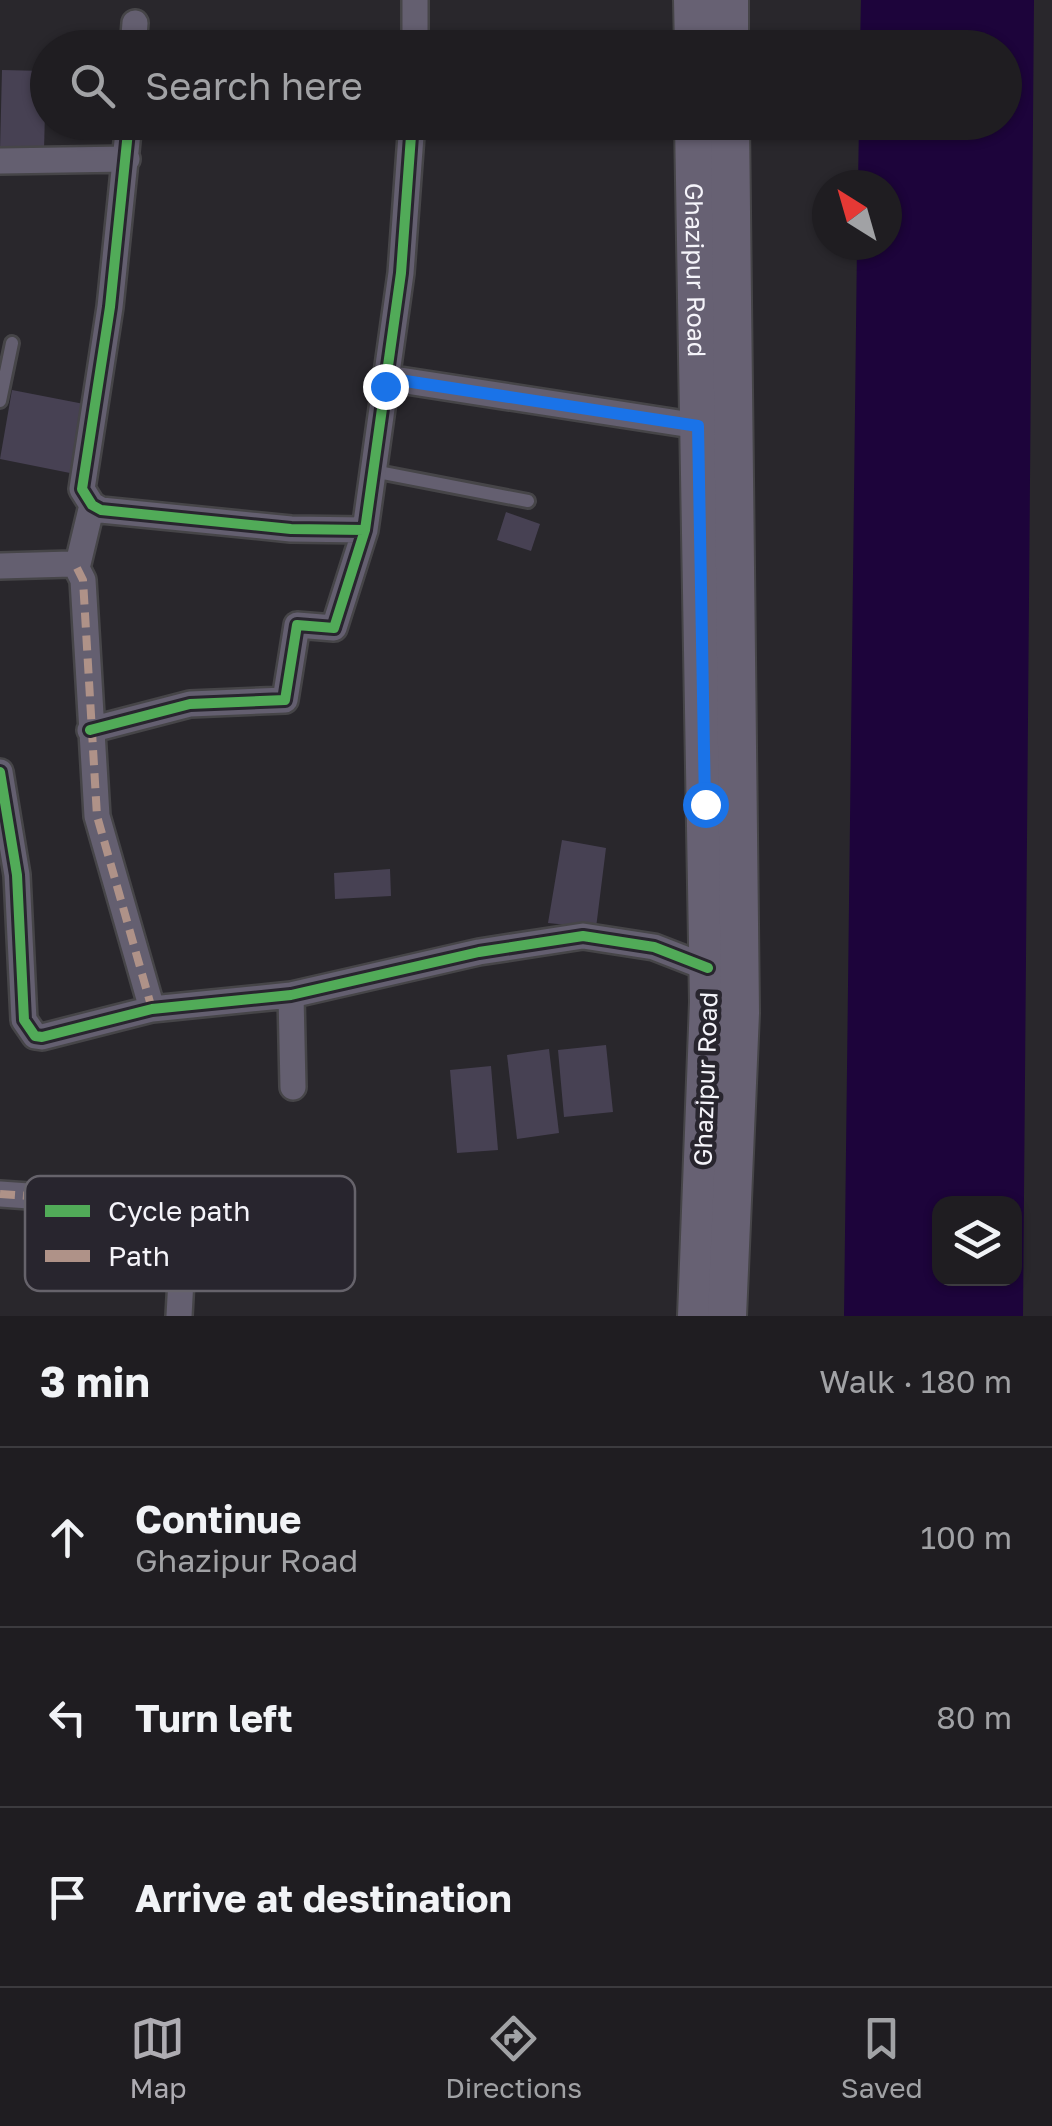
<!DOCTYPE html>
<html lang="en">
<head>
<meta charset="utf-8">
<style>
	:root { --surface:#1f1d21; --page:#2c2a2e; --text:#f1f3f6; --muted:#a1a2a5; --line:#3c3b3f; --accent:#aeacb2 }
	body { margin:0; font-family:"Golos Text",sans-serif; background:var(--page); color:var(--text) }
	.controls { position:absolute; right:30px; bottom:30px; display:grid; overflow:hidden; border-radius:20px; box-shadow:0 2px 8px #0004 }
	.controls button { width:90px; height:90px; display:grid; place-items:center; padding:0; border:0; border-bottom:2px solid var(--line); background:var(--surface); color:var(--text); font:50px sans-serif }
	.compass { position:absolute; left:812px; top:170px; width:90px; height:90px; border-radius:50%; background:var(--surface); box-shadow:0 2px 8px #0004; rotate:323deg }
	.stop { position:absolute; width:30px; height:30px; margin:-22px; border:8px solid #1a73e8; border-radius:50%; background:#fff }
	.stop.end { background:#1a73e8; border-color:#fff; box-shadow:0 2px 10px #0008 }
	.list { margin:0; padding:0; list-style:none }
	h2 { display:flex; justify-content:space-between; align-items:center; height:130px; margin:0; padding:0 40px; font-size:42px }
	h2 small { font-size:32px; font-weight:400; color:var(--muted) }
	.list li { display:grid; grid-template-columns:65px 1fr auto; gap:30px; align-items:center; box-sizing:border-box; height:180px; padding:0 40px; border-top:2px solid var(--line) }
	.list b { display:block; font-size:38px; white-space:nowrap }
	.list p { margin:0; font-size:32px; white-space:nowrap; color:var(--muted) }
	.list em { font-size:32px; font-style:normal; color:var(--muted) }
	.icon { flex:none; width:55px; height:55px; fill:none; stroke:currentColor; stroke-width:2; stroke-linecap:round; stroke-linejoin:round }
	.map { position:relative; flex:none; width:1052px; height:1316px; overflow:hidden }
	.search { position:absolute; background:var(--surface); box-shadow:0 2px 8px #0004; left:30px; right:30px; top:30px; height:110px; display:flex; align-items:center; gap:25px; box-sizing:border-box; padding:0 35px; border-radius:55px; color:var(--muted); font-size:38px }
	.sheet { height:670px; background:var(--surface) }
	nav { display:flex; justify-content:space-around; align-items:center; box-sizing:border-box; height:140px; border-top:2px solid var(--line); background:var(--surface); font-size:28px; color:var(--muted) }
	nav a { display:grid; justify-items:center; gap:5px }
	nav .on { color:var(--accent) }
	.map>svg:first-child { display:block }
	.water { fill:#1d043b; fill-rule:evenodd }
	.building { fill:#474153 }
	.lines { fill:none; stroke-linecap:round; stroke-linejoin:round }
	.service-casing { stroke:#464548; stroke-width:18 }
	.minor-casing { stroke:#464548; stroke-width:30 }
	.secondary-casing { stroke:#464548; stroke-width:42 }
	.service { stroke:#645f70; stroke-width:12 }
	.minor { stroke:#645f70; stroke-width:25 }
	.secondary { stroke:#676173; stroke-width:38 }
	.quiet { stroke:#af9288; stroke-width:8; stroke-dasharray:15 8; stroke-linecap:butt }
	.cycleway-casing { stroke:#28252e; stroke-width:16 }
	.cycleway { stroke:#51ab58; stroke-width:10 }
	.route { stroke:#1a73e8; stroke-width:12 }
	.labels { text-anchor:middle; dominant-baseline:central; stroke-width:9; stroke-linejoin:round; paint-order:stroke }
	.street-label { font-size:25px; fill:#f5f4fa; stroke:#28252e }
	.key { fill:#28252e; stroke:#66636b; stroke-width:2.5 }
	.key-label { font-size:28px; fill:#f5f4fa }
</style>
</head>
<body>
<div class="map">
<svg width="1052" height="1316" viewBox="0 0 1052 1316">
	<rect width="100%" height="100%" fill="#29272c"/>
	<path class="water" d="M 861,0 L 1034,0 L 1023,1316 L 844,1316 L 857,245 L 887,245 L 887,185 L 858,185 L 859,123 L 1004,122 L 1004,48 L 860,47 ZM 940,1204 L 1014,1204 L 1014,1278 L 940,1278 Z"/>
	<path class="building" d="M 2,70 L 46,71 L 44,151 L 0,150 Z
		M 12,390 L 84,404 L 70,473 L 0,459 Z
		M 506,512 L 540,524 L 531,551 L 497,540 Z
		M 562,840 L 606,848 L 596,928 L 548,923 Z
		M 390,869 L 391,896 L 335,899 L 334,873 Z
		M 606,1045 L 613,1112 L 564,1117 L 558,1050 Z
		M 549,1049 L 559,1133 L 517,1139 L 507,1055 Z
		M 491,1066 L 498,1150 L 457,1153 L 450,1070 Z"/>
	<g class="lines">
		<g class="service-casing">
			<path id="service" d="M 0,401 L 12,343
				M 373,471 L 528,501"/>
		</g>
		<g class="minor-casing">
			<path id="minor" d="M 415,0 L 415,48
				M 133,48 L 135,23
				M 129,122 L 110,307 L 82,489 L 92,505 L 101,510 L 291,529 L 365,530
				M 0,161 L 127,159
				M 387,378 L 698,426
				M 92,505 L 77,568 L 83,580 L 97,816 L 152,1009
				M 0,566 L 71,564 L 77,568
				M 90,730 L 190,704 L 285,700 L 297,625 L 334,628 L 365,530 L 401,273 L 412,122
				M 0,772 L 17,875 L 24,1020 L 35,1036 L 42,1037 L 152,1009 L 291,995 L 479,952 L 583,936 L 654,947 L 708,968
				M 291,995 L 293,1087
				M 0,1194 L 185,1207 L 179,1316"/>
		</g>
		<g class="secondary-casing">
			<g id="secondary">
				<path d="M 693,0 L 694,48"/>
				<path d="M 729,0 L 729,48"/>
				<path id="s1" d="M 694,122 L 709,1002 L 697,1316"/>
				<path d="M 727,1316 L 740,1013 L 730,122"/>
			</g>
		</g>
		<use href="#service" class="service"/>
		<use href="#minor" class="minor"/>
		<use href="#secondary" class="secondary"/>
		<path class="quiet" d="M 77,568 L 83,580 L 97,816 L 152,1009
			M 0,1194 L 185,1207"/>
		<g class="cycleway-casing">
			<path id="cycleway" d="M 129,122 L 110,307 L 82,489 L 92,505 L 101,510 L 291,529 L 365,530
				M 90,730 L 190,704 L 285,700 L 297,625 L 334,628 L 365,530 L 401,273 L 412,122
				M 0,772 L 17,875 L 24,1020 L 35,1036 L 42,1037 L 152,1009 L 291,995 L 479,952 L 583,936 L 654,947 L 708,968"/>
		</g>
		<use href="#cycleway" class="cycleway"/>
	</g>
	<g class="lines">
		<path class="route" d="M 385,386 L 386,378 L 698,426 L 705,804"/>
	</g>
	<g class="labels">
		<g class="street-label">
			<text stroke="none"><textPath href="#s1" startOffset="148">Ghazipur Road</textPath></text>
			<text transform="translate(705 1079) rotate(-88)">Ghazipur Road</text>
		</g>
	</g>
	<rect x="25" y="1176" width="330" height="115" rx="15" class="key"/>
	<rect x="45" y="1205" width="45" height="12" fill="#51ab58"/>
	<rect x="45" y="1250" width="45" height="12" fill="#af9288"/>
	<g class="key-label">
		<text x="108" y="1221">Cycle path</text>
		<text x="108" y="1266">Path</text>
	</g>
</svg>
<div class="controls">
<button><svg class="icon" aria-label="layers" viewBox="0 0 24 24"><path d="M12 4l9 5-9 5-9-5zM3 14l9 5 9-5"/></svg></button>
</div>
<svg class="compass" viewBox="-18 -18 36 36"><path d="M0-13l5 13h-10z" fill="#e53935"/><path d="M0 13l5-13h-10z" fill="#a1a2a5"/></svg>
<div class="stop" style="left:705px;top:804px"></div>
<div class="stop end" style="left:385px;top:386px"></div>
<div class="search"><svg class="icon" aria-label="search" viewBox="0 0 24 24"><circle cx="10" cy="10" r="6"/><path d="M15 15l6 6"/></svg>Search here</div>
</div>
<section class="sheet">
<h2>3 min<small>Walk · 180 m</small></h2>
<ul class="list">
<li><svg class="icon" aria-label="ahead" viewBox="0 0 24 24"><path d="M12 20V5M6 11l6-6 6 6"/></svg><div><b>Continue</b><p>Ghazipur Road</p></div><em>100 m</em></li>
<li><svg class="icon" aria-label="left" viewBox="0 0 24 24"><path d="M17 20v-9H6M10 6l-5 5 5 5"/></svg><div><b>Turn left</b></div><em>80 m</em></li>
<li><svg class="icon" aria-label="arrive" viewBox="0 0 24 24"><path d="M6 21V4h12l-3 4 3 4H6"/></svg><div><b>Arrive at destination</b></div></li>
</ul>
</section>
<nav>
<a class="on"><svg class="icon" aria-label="map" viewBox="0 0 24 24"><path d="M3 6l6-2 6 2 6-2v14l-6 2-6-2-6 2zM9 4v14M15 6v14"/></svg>Map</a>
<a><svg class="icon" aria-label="directions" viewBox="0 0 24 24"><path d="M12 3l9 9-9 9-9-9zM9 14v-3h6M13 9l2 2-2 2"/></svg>Directions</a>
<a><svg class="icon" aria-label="saved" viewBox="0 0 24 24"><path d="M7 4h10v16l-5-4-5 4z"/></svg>Saved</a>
</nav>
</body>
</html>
